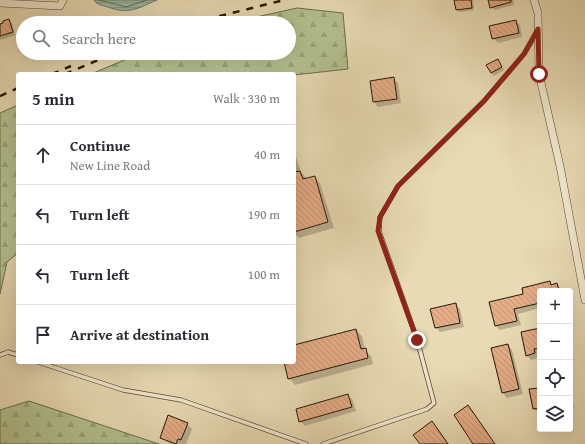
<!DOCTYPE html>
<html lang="en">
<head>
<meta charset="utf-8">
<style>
	:root { --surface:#fff; --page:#f7f7f7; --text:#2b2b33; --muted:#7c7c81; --line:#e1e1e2 }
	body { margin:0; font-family:"Gentium Book Plus",serif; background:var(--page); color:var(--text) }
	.controls { position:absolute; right:12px; bottom:12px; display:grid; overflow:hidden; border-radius:4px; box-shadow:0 4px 16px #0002 }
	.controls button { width:36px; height:36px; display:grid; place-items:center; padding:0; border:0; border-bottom:1px solid var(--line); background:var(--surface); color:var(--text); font:20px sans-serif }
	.stop { position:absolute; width:12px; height:12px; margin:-9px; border:3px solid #8f2418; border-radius:50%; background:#fff }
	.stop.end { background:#8f2418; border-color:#fff; box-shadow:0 1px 4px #0008 }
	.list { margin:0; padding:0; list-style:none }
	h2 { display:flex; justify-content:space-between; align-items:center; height:52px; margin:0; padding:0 16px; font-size:17px }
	h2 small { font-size:13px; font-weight:400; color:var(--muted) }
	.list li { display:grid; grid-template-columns:26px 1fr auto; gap:12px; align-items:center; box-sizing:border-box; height:60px; padding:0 16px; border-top:1px solid var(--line) }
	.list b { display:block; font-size:15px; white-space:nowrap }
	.list p { margin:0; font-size:13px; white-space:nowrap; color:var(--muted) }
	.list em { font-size:13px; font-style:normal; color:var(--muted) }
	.icon { flex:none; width:22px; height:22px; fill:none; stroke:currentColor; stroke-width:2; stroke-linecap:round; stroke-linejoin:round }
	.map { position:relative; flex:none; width:585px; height:444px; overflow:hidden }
	.search { position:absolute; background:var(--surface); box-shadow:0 4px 16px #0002; left:16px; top:16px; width:280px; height:44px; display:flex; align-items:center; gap:10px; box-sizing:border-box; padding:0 14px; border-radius:22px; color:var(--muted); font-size:15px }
	.panel { position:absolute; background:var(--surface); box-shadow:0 4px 16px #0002; left:16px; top:72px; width:280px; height:292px; border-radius:4px }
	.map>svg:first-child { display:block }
	.forest { fill:url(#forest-firs); stroke:#6e6c4a }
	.water { fill:url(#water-rules); stroke:#6b7a67 }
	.shadow { fill:#0003 }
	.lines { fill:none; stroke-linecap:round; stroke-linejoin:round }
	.shore { stroke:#606a57; stroke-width:1 }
	.building { fill:url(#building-back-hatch); stroke:#281805 }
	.service-casing { stroke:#584831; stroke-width:5 }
	.minor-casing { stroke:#584831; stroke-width:8 }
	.service { stroke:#f0e7ce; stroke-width:3.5 }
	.minor { stroke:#f0e7ce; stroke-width:7 }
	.rail { stroke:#281805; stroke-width:2.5; stroke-dasharray:7 7; stroke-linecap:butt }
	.route { stroke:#8f2418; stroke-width:5 }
</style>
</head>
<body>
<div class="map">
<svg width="585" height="444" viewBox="0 0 585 444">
	<defs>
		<pattern id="forest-firs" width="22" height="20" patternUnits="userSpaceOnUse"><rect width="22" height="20" fill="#b3c08f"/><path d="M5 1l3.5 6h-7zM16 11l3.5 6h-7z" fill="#9aa47a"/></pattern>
		<pattern id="water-rules" width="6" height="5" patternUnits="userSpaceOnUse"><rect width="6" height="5" fill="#98bba9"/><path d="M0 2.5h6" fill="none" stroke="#83a090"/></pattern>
		<pattern id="building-back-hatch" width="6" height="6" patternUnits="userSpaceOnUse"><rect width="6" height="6" fill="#e5ad87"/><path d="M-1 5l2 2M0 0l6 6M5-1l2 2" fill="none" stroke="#c49473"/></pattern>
	</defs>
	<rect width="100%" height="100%" fill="#e8dab4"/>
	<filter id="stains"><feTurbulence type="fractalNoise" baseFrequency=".005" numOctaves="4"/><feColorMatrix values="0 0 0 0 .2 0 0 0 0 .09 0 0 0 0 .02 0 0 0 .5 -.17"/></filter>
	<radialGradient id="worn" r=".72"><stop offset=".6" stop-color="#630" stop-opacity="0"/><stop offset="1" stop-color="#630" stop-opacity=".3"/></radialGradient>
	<path class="forest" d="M 297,8 L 343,13 L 348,69 L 294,75 L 91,74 L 141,53 L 289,53 L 289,23 L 229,23 Z
		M 18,105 L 18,253 L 7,262 L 0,294 L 0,113 Z
		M 29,401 L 159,444 L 0,444 L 0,410 Z"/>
	<path class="water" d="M 94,0 L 157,0 C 138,8 129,15 108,7 C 102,5 97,5 94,0 Z"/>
	<path class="shadow" d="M 458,0 L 473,0 L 474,10 L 460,12 L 457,9 Z
		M 489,0 L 513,0 L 514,5 L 494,10 Z
		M 9,20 L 12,23 L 15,35 L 0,40 L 0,25 Z
		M 515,21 L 520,25 L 522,37 L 498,43 L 493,38 Z
		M 498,60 L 504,70 L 494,76 L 491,73 Z
		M 393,79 L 398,83 L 401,103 L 378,107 L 374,102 L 371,82 Z
		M 294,150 L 301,172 L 307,179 L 314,177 L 320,183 L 334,228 L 299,238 L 294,232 Z
		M 549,282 L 553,285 L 557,284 L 562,291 L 540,291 L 540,308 L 518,314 L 521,325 L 500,330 L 495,325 L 525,295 Z
		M 455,304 L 460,309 L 464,327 L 440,332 L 436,328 L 432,310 Z
		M 540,329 L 539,358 L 531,360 L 527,355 Z
		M 356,330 L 362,336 L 365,350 L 371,356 L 373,364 L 295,385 L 289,378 L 285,362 L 294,362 L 294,346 Z
		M 570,337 L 572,346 L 570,347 Z
		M 508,345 L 512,350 L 523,394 L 507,398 L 503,393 L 492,349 Z
		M 570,388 L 574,407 L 570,408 Z
		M 540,389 L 540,413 L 539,413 L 534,409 Z
		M 347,395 L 352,399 L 356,411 L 305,426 L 300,421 Z
		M 432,423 L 438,429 L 449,444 L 421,444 Z
		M 187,424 L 192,429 L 186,444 L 171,444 L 161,438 Z"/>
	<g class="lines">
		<path class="shore" d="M 99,0 L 126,7 L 147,0"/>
	</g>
	<path class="building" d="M 454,0 L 471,0 L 472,8 L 456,10 Z
		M 488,0 L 511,0 L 511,2 L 490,8 Z
		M 9,19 L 13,32 L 0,36 L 0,24 L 3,23 L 3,21 Z
		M 516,20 L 519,33 L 492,39 L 489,26 Z
		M 498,59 L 502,67 L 491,73 L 486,65 Z
		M 394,77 L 397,99 L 373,102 L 370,81 Z
		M 300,171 L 303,179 L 315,176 L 328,222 L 294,232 L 294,172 Z
		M 550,281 L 551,285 L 557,283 L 559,291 L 540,291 L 540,303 L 514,309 L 517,321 L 495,326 L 489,302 L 523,294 L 522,288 Z
		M 456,303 L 460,323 L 435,328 L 430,309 Z
		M 540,328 L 540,348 L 534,349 L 535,353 L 526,356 L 521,332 Z
		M 356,329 L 361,349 L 366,348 L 368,358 L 288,379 L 284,362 L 294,362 L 294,345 Z
		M 508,344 L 519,389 L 502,393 L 491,348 Z
		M 540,388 L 540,408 L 533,409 L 529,389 Z
		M 348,394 L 352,407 L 299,422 L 296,409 Z
		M 468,405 L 495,444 L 473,444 L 454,415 Z
		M 168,415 L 188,423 L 181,440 L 178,439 L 176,444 L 160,438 Z
		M 432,421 L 448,444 L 420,444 L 413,435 Z"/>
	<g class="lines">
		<g class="service-casing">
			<path id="service" d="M 0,355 L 8,352 L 18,355
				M 38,362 L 123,390 L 181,400 L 306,444
				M 323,444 L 427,409 L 434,403 L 417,339 L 379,231 L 380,217 L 398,186 L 484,101 L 524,54 L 537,32"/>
		</g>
		<g class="minor-casing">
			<path id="minor" d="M 534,0 L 538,13 L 539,74 L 560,166 L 585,300
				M 0,3 L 60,6 L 63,0"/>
		</g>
		<use href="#service" class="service"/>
		<use href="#minor" class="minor"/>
		<path class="rail" d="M 175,23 L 198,16
			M 192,23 L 284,0
			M 52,74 L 71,66
			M 65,74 L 115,53
			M 0,96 L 18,88"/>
	</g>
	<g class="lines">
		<path class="route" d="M 417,340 L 378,231 L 380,217 L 398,186 L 484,101 L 524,54 L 538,29 L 539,74"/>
	</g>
	<rect width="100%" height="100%" filter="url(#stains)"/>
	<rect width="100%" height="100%" fill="url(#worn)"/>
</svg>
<div class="controls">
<button>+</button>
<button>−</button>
<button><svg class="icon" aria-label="locate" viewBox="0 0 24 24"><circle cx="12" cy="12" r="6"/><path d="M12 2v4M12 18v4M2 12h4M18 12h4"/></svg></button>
<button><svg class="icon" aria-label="layers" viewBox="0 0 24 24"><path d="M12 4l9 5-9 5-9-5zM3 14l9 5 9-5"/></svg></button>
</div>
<div class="stop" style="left:539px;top:74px"></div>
<div class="stop end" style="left:417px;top:340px"></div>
<div class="search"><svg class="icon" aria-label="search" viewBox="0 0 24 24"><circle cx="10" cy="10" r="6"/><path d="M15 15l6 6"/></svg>Search here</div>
<section class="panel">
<h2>5 min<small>Walk · 330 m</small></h2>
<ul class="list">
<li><svg class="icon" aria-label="ahead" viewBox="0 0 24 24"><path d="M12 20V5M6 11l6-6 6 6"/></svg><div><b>Continue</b><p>New Line Road</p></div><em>40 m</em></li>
<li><svg class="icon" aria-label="left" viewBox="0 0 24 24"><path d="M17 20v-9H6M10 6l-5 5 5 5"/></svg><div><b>Turn left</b></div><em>190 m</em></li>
<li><svg class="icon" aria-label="left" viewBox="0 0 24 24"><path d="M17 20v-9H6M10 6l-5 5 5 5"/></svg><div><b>Turn left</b></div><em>100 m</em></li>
<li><svg class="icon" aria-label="arrive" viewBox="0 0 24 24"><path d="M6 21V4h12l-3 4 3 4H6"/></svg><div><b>Arrive at destination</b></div></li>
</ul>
</section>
</div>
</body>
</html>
